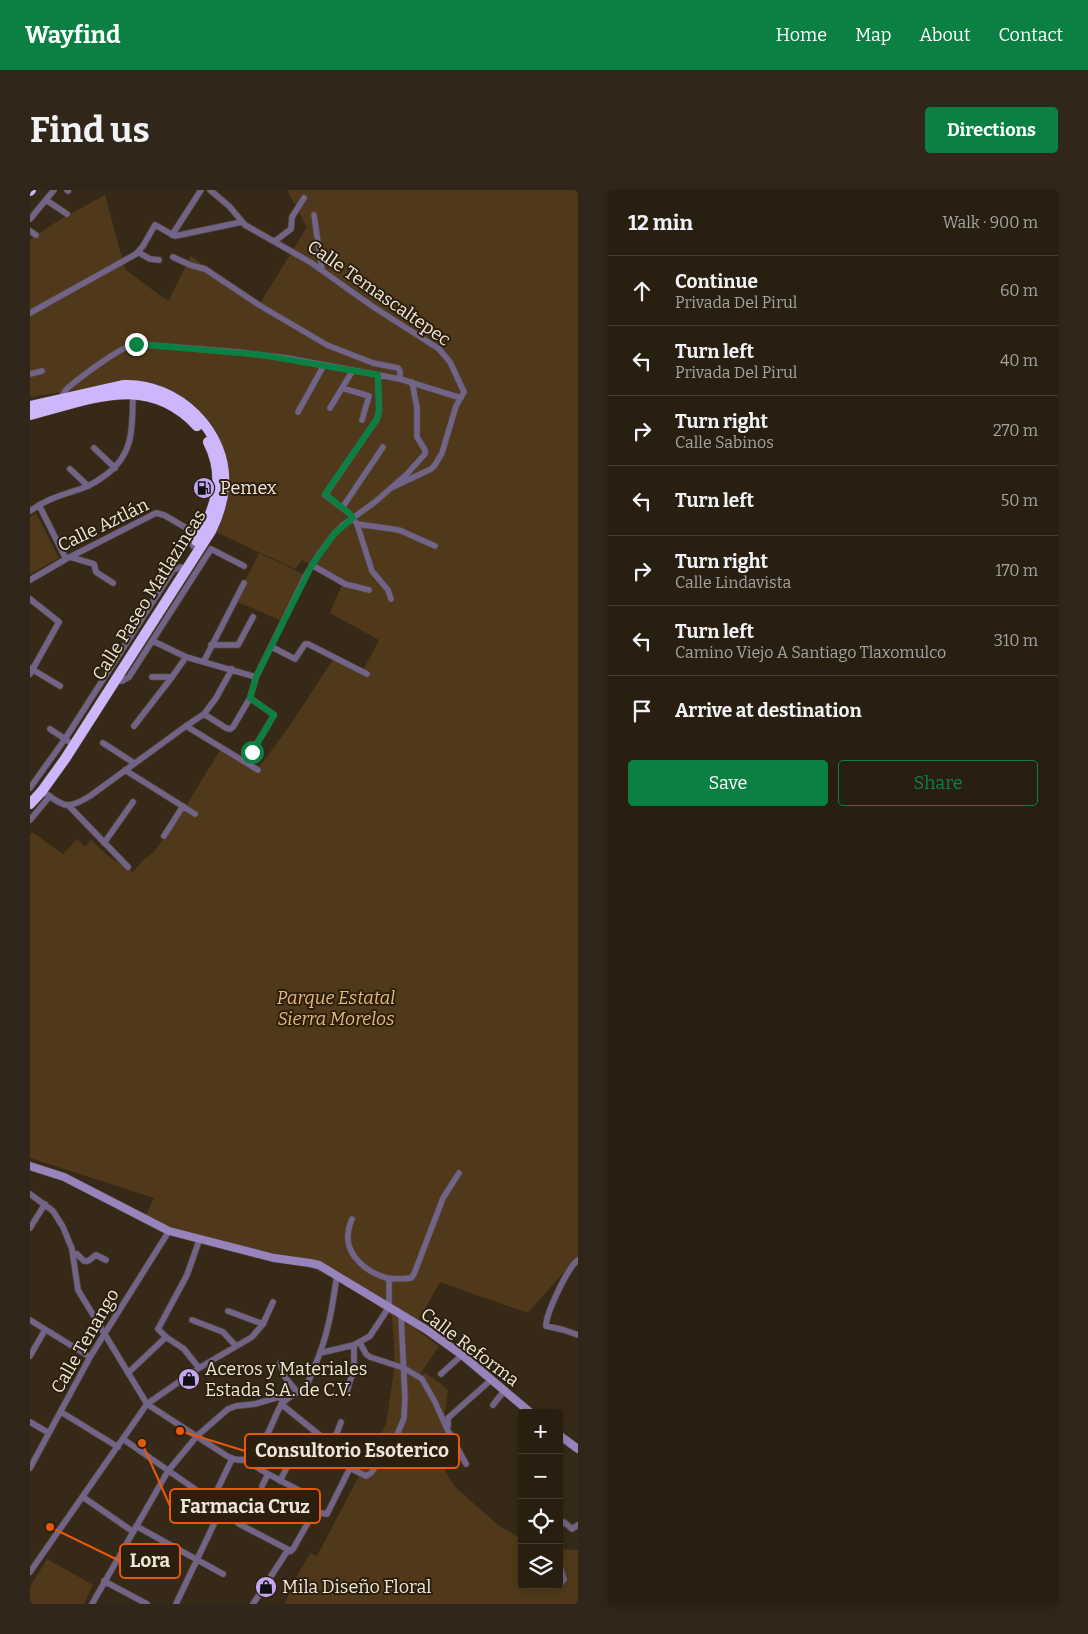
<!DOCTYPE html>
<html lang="en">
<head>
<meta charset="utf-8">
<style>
	:root { --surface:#281f11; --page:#30271a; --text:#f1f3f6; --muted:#a5a29f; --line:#443d31; --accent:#0b8043 }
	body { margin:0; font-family:Bitter,serif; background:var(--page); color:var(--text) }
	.controls { position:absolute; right:15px; bottom:15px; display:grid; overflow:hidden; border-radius:5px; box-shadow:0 2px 8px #0003 }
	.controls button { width:45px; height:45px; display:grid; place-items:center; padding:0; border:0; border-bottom:1px solid var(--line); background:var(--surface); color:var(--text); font:25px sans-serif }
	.stop { position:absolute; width:15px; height:15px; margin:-11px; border:4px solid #0b8043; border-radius:50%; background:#fff }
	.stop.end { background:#0b8043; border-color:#fff; box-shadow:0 1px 5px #0008 }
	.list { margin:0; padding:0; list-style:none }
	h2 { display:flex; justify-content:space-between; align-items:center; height:65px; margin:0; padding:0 20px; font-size:21px }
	h2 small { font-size:16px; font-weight:400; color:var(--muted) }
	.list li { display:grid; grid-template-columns:32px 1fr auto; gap:15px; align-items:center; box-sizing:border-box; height:70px; padding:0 20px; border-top:1px solid var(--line) }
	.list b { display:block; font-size:19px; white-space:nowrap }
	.list p { margin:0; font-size:16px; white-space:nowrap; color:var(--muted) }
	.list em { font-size:16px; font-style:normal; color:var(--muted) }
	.actions { display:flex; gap:10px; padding:15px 20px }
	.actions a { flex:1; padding:11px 0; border:1px solid var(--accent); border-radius:5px; text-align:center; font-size:18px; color:var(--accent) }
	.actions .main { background:var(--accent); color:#fff }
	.icon { flex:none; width:28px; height:28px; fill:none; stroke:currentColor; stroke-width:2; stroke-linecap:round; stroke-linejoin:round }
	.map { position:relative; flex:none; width:548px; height:1414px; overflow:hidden; border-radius:5px }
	header { display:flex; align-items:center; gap:30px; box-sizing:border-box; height:70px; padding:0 25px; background:var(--accent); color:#fff }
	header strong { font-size:24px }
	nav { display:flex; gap:28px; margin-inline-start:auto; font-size:18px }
	.intro { display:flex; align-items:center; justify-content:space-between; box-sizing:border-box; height:120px; padding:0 30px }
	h1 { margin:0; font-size:35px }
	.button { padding:12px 22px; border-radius:5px; background:var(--accent); color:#fff; font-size:18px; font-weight:700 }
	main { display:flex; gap:30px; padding:0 30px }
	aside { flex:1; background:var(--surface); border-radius:5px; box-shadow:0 2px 8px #0003 }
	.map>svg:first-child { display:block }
	.green { fill:#4f391a }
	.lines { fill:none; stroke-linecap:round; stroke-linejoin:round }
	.street-casing { stroke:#544736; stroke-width:7 }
	.secondary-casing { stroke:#544736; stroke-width:9 }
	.highway-casing { stroke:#544736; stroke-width:11 }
	.street { stroke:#716488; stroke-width:5.5 }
	.secondary { stroke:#9884bd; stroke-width:8 }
	.highway { stroke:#ceb6fd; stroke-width:10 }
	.route { stroke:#0b8043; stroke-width:6 }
	.labels { text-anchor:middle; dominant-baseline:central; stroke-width:4; stroke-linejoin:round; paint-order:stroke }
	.street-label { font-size:18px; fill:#efe6db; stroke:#2c1f0d }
	.poi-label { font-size:18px; fill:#efe6db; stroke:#2c1f0d; text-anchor:start }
	.park-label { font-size:18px; font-style:italic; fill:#e8b878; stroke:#2c1f0d }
	.leader { fill:none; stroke:#e8590c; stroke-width:2 }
	.callout-dot { fill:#e8590c; stroke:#2c1f0d; stroke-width:2 }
	.callout { fill:#2c1f0d; stroke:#e8590c; stroke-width:2 }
	.callout-label { font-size:19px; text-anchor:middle; font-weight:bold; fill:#efe6db }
</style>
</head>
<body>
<header>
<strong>Wayfind</strong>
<nav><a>Home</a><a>Map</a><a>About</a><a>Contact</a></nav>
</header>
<div class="intro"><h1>Find us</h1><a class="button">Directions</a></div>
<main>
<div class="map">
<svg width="548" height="1414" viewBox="0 0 548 1414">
	<rect width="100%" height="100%" fill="#362917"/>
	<path class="green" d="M 257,0 L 548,0 L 548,1066 L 498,1123 L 410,1092 L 384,1138 L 409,1156 L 388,1188 L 390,1191 L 394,1182 L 410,1193 L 418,1201 L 413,1239 L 426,1265 L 414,1279 L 424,1296 L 469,1336 L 492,1349 L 492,1395 L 529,1395 L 529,1359 L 548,1360 L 548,1414 L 255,1414 L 262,1395 L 280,1363 L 287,1366 L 356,1234 L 365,1173 L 362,1126 L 330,1103 L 257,1065 L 248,1069 L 154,1043 L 115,1027 L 124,1008 L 0,968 L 0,645 L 2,642 L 33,664 L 47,649 L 55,657 L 61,650 L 78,666 L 103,682 L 114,669 L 123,663 L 146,632 L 192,557 L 227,580 L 260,535 L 304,468 L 332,482 L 349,450 L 300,423 L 312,395 L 272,370 L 265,379 L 175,337 L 188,297 L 175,237 L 149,210 L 105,191 L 0,207 L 0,51 L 2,48 L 31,29 L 75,5 L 95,79 L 132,107 L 139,110 L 161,66 L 229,115 L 277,37 Z
		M 6,323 L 29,368 L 0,384 L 0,327 Z
		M 229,363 L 273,384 L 250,430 L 205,411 Z
		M 17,1369 L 63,1395 L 54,1414 L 0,1414 L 0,1397 Z"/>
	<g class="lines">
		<g class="street-casing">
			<path id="street" d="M 37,0 L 38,1
				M 180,0 L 199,16 L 215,35 L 280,72 L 342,116 L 409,159 L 420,172 L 434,202 L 426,216 L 412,263 L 405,275 L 401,279 L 361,298
				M 16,10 L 37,24
				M 284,25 L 292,80
				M 0,29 L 24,0
				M 0,41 L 6,45
				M 142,45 L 171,0
				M 245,51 L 261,39 L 262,27 L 274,8
				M 108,62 L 120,69 L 129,70
				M 143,67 L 160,75 L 175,79 L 229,115 L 297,155 L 343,173 L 368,178 L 370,181 L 370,189
				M 0,123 L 106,64 L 113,56 L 125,35 L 145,46 L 212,32
				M 0,184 L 12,181
				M 348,185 L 349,221 L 347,229 L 295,305 L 319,323 L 327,334 L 369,340 L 405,356
				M 312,198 L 339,206 L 332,230
				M 31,208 C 33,204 36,199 40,196 C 52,186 93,155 106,154 L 207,162 L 257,168 L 370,189 L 431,208
				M 300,218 L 323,180
				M 268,222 L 294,175
				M 64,258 L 85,278
				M 40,279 L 58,296
				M 9,315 L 36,369
				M 312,318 L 353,257
				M 0,321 C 18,308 33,305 53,298 C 62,295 69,290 77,284 C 105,263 102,235 103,203
				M 327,334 L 342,381 L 358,400 L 361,409
				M 158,339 L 176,335
				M 40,367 L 64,374 L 66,382 L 83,393
				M 282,375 L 315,394 L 339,400
				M 0,390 L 36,369 L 126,323 L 134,325 L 158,339 L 163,356
				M 0,409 L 29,432 L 0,484
				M 123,451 L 156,467 L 226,487
				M 181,455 L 208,455 L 223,427
				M 242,457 L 265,469 L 275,454 L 278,454 L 337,484
				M 174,471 L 214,393
				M 0,478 L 30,496
				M 122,487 L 142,487
				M 85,490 L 92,491 L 99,487 L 181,359 L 214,376
				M 220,508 L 244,525 L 222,562
				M 174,524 L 196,538 L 200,539 L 203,537 L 220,508 L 226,487 L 275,387 L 289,364 L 304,344 L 313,335 L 345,312 L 376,285 L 395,264 L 395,260 L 387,247 L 387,218 L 382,192
				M 104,536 L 142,487 L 156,467
				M 156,536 L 228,580
				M 20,539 L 38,551
				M 73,553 L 104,573
				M 95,580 L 165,624
				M 0,598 L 35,549 L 143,380 L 151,377
				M 12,601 C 34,616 36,621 60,606 L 156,536 L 174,524 L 186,508 L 202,479
				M 39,616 L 98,677
				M 0,630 L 20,606
				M 134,646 L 153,616
				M 74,653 L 103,612
				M 0,1004 L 23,1021 L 33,1037 L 42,1059 L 48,1100 L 117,1214 L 197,1266 C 229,1284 239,1236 250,1217 C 256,1206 269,1204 276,1195 C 280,1190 282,1183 284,1178 C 298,1146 302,1119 307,1085
				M 322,1029 C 320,1034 318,1040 318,1045 C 316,1066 338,1083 357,1088 C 364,1089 374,1089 381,1088 L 384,1084 L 413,1008 L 429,983
				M 0,1038 L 15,1014
				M 47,1064 L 54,1071 L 58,1071 L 66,1065 L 76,1070
				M 548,1070 C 538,1077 516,1123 516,1136 L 534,1140 L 548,1145
				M 198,1121 L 233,1134
				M 0,1130 L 60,1167
				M 162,1130 L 193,1142 L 206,1156
				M 330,1153 L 336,1164 L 340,1167 L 374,1178 L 392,1189 L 405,1212 L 417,1239 L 436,1274
				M 290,1163 L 324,1155 L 340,1146 L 359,1117 L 359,1089
				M 0,1166 L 15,1140
				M 250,1173 L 255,1187 L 267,1202
				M 169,1178 L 154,1159 L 136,1147 L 128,1139 L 157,1085 L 170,1048
				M 98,1183 L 136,1147
				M 411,1184 L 432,1165
				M 317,1201 L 324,1178 L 324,1155
				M 251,1214 L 318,1268 L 321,1273 L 320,1278 L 336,1286 L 341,1283 L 367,1245 L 374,1228 L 375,1208 L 371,1125
				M 463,1215 L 474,1201
				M 31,1222 L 88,1257
				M 0,1232 L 19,1243
				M 418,1236 L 418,1228 L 461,1190
				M 93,1249 L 182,1311 L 195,1324 L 211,1335 L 261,1361
				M 302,1256 L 311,1232
				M 215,1270 L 238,1284 L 274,1303
				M 0,1278 L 60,1167 L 139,1041
				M 250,1291 L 261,1269 L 264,1254
				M 232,1296 L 238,1284
				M 53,1307 L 102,1341
				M 182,1311 L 202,1269
				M 106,1336 L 193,1384
				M 529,1336 L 534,1332 L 542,1339 L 548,1335
				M 529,1374 L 534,1389 L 531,1393
				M 0,1382 L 117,1214 L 169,1178 L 222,1147 L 233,1134 L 243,1112
				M 74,1391 L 117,1414
				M 62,1414 L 138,1281 L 167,1246 L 198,1219 L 206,1216 L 225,1214 L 249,1207 L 254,1211
				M 146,1414 L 191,1319
				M 223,1414 L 256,1363 L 263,1359 L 284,1322 L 297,1324 L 320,1278"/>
		</g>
		<g class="secondary-casing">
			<path id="secondary" d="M 0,976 L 34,987 L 139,1041 L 244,1068 L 280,1073 L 289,1075 L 397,1140 L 432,1165 L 501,1223
				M 529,1245 L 548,1259"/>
		</g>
		<g class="highway-casing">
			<path id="highway" d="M 0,1 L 1,0
				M 0,216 L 94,195 C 148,193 198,242 194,296 C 193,312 188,327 181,341 L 35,569 L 12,601 L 0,614
				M 0,225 C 60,210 117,182 167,236
				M 166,351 C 186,319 196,287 178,252"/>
		</g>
		<use href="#street" class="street"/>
		<use href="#secondary" class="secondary"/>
		<use href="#highway" class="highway"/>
	</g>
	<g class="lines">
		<path class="route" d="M 106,154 L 231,165 L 348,185 L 349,221 L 347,229 L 295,304 L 319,323 L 323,328 L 304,344 L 282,375 L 226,487 L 220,508 L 244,525 L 222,562"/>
	</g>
	<defs>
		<g id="fuel-disc" transform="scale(1.125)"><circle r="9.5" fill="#c2a8f2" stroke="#2c1f0d"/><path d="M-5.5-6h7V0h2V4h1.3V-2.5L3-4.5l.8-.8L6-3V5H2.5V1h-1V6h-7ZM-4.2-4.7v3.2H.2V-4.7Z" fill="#111"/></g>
		<g id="shop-disc" transform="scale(1.125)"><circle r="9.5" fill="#c2a8f2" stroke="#2c1f0d"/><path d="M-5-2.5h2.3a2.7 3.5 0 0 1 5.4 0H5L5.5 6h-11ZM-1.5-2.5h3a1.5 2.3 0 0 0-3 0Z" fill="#111"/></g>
	</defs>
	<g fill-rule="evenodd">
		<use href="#fuel-disc" x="174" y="298"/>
		<use href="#shop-disc" x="159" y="1189"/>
		<use href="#shop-disc" x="236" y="1397"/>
	</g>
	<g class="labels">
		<g class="street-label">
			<text transform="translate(349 103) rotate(35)">Calle Temascaltepec</text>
			<text transform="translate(73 335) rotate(-26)">Calle Aztlán</text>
			<text transform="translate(119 405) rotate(-58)">Calle Paseo Matlazincas</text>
			<text transform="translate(55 1151) rotate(-60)">Calle Tenango</text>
			<text transform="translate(440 1157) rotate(37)">Calle Reforma</text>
		</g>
		<g class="poi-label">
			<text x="190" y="298">Pemex</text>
			<text x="175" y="1179">Aceros y Materiales<tspan x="175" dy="21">Estada S.A. de C.V.</tspan></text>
			<text x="252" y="1397">Mila Diseño Floral</text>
		</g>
		<g class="park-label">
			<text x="306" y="808">Parque Estatal<tspan x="306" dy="21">Sierra Morelos</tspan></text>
		</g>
	</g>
	<path class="leader" d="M150 1241L215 1261M112 1253L140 1316M20 1337L90 1371"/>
	<g class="callout-dot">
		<circle cx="150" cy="1241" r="5"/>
		<circle cx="112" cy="1253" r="5"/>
		<circle cx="20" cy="1337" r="5"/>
	</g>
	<g class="callout">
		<rect x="215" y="1244" width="214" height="34" rx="5"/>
		<rect x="140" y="1299" width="150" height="34" rx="5"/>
		<rect x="90" y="1354" width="60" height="34" rx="5"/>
	</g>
	<g class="callout-label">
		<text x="322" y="1267">Consultorio Esoterico</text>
		<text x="215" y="1323">Farmacia Cruz</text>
		<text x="120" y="1377">Lora</text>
	</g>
</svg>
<div class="controls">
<button>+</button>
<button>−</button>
<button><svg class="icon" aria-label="locate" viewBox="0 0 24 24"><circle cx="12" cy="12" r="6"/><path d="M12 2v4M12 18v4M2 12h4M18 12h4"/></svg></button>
<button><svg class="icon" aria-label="layers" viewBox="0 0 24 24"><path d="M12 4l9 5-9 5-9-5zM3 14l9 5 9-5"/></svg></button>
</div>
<div class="stop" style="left:222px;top:562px"></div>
<div class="stop end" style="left:106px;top:154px"></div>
</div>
<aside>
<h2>12 min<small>Walk · 900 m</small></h2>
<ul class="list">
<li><svg class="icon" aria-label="ahead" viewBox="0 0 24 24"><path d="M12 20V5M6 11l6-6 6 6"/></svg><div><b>Continue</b><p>Privada Del Pirul</p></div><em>60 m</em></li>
<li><svg class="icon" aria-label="left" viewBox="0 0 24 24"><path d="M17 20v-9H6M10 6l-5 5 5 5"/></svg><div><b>Turn left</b><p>Privada Del Pirul</p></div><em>40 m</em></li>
<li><svg class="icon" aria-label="right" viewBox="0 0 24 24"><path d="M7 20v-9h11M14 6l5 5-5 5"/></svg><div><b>Turn right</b><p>Calle Sabinos</p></div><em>270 m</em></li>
<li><svg class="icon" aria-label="left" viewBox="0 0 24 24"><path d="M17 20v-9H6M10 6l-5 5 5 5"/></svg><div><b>Turn left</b></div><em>50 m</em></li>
<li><svg class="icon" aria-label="right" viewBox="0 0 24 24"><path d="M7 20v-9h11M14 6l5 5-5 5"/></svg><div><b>Turn right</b><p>Calle Lindavista</p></div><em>170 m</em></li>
<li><svg class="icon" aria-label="left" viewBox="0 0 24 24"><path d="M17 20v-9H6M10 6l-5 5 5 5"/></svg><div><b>Turn left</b><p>Camino Viejo A Santiago Tlaxomulco</p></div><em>310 m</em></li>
<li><svg class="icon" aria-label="arrive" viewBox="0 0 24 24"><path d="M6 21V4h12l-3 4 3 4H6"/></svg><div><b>Arrive at destination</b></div></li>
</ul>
<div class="actions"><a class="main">Save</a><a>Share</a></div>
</aside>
</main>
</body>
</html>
